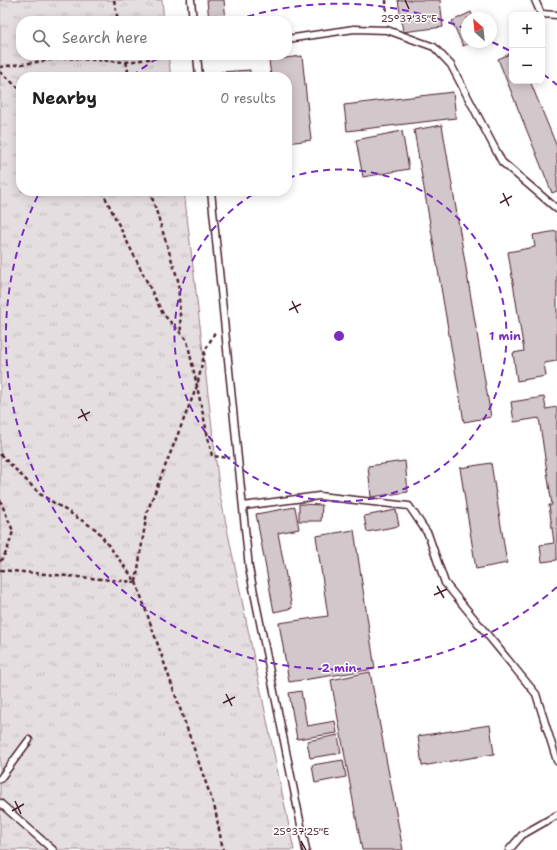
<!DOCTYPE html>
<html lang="en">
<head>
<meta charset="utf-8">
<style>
	:root { --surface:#fff; --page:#f2f2f2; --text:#222; --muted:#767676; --line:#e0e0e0 }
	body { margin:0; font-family:"Shantell Sans",sans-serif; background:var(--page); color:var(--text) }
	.controls { position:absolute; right:12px; top:12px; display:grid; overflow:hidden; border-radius:8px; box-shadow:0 2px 10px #0003 }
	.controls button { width:36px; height:36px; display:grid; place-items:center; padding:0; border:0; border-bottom:1px solid var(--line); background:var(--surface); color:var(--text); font:20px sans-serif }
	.compass { position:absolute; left:461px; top:12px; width:36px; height:36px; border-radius:50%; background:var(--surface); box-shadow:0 2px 10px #0003; rotate:333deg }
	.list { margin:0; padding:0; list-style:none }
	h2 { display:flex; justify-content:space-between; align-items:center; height:52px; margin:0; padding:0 16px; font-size:17px }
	h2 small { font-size:13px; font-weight:400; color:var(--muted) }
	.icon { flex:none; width:22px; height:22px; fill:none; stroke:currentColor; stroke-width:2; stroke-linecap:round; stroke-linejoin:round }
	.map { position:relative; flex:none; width:557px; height:850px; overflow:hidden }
	.search { position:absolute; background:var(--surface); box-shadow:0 2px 10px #0003; left:16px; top:16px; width:276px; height:44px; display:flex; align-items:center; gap:10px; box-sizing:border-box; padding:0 14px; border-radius:16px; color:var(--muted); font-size:15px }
	.panel { position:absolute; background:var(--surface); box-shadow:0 2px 10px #0003; left:16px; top:72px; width:276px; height:124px; border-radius:16px }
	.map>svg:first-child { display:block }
	.park { fill:url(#park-tufts); stroke:#987e86 }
	.building { fill:#d2c7cb; stroke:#4a1f2b }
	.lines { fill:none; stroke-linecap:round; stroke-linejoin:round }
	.lane-casing { stroke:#4a1f2b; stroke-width:9 }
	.path { stroke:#4a1f2b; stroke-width:2.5; stroke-dasharray:4 3; stroke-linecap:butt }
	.lane { stroke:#fff; stroke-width:6 }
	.ticks { fill:none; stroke:#4a1f2b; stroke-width:1.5 }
	.ring { fill:none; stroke:#7b2cbf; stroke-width:2; stroke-dasharray:7 5 }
	.ticks-label { font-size:10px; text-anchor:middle; fill:#4a1f2b; stroke:#fff; stroke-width:3; stroke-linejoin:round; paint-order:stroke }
	.centre { fill:#7b2cbf; stroke:#fff; stroke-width:2 }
	.ring-label { font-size:12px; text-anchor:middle; font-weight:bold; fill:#7b2cbf; stroke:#fff; stroke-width:3; stroke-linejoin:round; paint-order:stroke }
</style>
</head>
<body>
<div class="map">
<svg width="557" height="850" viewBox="0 0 557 850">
	<defs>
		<pattern id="park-tufts" width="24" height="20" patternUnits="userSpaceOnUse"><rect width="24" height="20" fill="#e5dee0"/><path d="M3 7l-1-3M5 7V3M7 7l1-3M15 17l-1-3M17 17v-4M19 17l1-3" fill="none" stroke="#c6bec0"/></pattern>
	</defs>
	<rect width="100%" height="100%" fill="#fff"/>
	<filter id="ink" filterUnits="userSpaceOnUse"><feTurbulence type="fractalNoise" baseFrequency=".025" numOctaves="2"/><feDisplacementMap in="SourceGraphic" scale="8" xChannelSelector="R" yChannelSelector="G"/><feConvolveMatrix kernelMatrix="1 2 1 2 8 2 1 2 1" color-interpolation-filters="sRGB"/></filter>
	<g filter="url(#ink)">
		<path class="park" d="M 0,0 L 162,0 L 164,21 L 21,21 L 21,55 L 168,55 L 171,77 L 21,77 L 21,191 L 184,191 L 220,495 L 294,850 L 0,850 Z"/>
		<path class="building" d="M 207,0 L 224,0 L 226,21 L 209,21 Z
			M 398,0 L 440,0 L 443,27 L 403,32 Z
			M 471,12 L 473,18 L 467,18 L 467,42 L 473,42 L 463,46 L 452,21 Z
			M 512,53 L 512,81 L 530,81 L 557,147 L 557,191 L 552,193 L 498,59 Z
			M 302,56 L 311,140 L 287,143 L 287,77 L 271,77 L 269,60 Z
			M 250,70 L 250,77 L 221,77 L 220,72 Z
			M 453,92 L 456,118 L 347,131 L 344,105 Z
			M 442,125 L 491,417 L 464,422 L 414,130 Z
			M 402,131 L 409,169 L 363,177 L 356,140 Z
			M 557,231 L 557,361 L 544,363 L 546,376 L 517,381 L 513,353 L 524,351 L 508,252 L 535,247 L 533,235 Z
			M 544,397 L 546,409 L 557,407 L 557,560 L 542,562 L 540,545 L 554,543 L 549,505 L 552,505 L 539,418 L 514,422 L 511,402 Z
			M 405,461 L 408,492 L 371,497 L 368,466 Z
			M 491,463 L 507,563 L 476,569 L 460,468 Z
			M 299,504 L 322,505 L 321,521 L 299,521 Z
			M 295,507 L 299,529 L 278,533 L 292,608 L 274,612 L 256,514 Z
			M 396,510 L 399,526 L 367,532 L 364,516 Z
			M 354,530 L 375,669 L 289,682 L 279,623 L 328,616 L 316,536 Z
			M 370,672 L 403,850 L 362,850 L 331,680 Z
			M 301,691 L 307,726 L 335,721 L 337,733 L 297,739 L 289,693 Z
			M 490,725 L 494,754 L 422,766 L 418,736 Z
			M 338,735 L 341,753 L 310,758 L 307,741 Z
			M 343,760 L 346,777 L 315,783 L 312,765 Z"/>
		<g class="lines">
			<g class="lane-casing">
				<path id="lane" d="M 191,0 L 193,21
					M 535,0 L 541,14 L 557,15
					M 287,39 L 354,29 L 387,30 L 434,47 L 451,65 L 502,162 L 557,209
					M 197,55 L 199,77
					M 211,191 L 249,568 L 306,850
					M 243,506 L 319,496 L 409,506 L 428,534 L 445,583 L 536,694 L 557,761
					M 0,779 L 29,740
					M 0,803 L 53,850
					M 509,850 L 522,835 L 557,815"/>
			</g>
			<path class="path" d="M 114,0 L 118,21
				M 386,0 L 387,22
				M 125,55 L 129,77
				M 0,67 L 66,58 L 126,62 L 178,55
				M 0,72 L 21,90
				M 102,191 L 163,314 L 187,340 L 212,456 L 230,458
				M 150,191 L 178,280 L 181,333
				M 0,454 L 40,494 L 97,530 L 136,582 L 215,809 L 223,850
				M 0,500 L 13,531 L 7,551 L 0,562
				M 0,570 L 135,582
				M 136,582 L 147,512 L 197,386 L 205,351 L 215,332"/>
			<use href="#lane" class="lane"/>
		</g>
	</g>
	<path class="ticks" d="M 405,0 L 409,9M 503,193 L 509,206M 500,203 L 512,196M 292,301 L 298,313M 289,310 L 301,304M 81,409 L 87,421M 78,418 L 90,412M 437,586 L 444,598M 434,595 L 447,589M 226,694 L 232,706M 223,703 L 235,697M 15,801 L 21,814M 12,811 L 24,804M 301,841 L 306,850"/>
	<g class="ring">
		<path d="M288 178A166 166 0 1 1 257 192"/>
		<path d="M557 587A332 332 0 0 1 39 193M132 76A332 332 0 0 1 161 56M236 20A332 332 0 0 1 466 29M492 42A332 332 0 0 1 510 51M543 74A332 332 0 0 1 557 85"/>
	</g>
	<g class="ticks-label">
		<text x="409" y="22">25°37'35"E</text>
		<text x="301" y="835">25°37'25"E</text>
	</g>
	<circle cx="339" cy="336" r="6" class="centre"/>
	<g class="ring-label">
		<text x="505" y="340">1 min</text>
		<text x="339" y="672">2 min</text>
	</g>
</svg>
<div class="controls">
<button>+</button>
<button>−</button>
</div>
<svg class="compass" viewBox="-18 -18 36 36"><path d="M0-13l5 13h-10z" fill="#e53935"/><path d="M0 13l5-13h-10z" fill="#767676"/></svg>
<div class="search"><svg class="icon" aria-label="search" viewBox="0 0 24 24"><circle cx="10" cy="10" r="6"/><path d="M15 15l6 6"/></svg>Search here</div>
<section class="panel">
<h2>Nearby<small>0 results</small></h2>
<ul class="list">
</ul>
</section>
</div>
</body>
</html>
